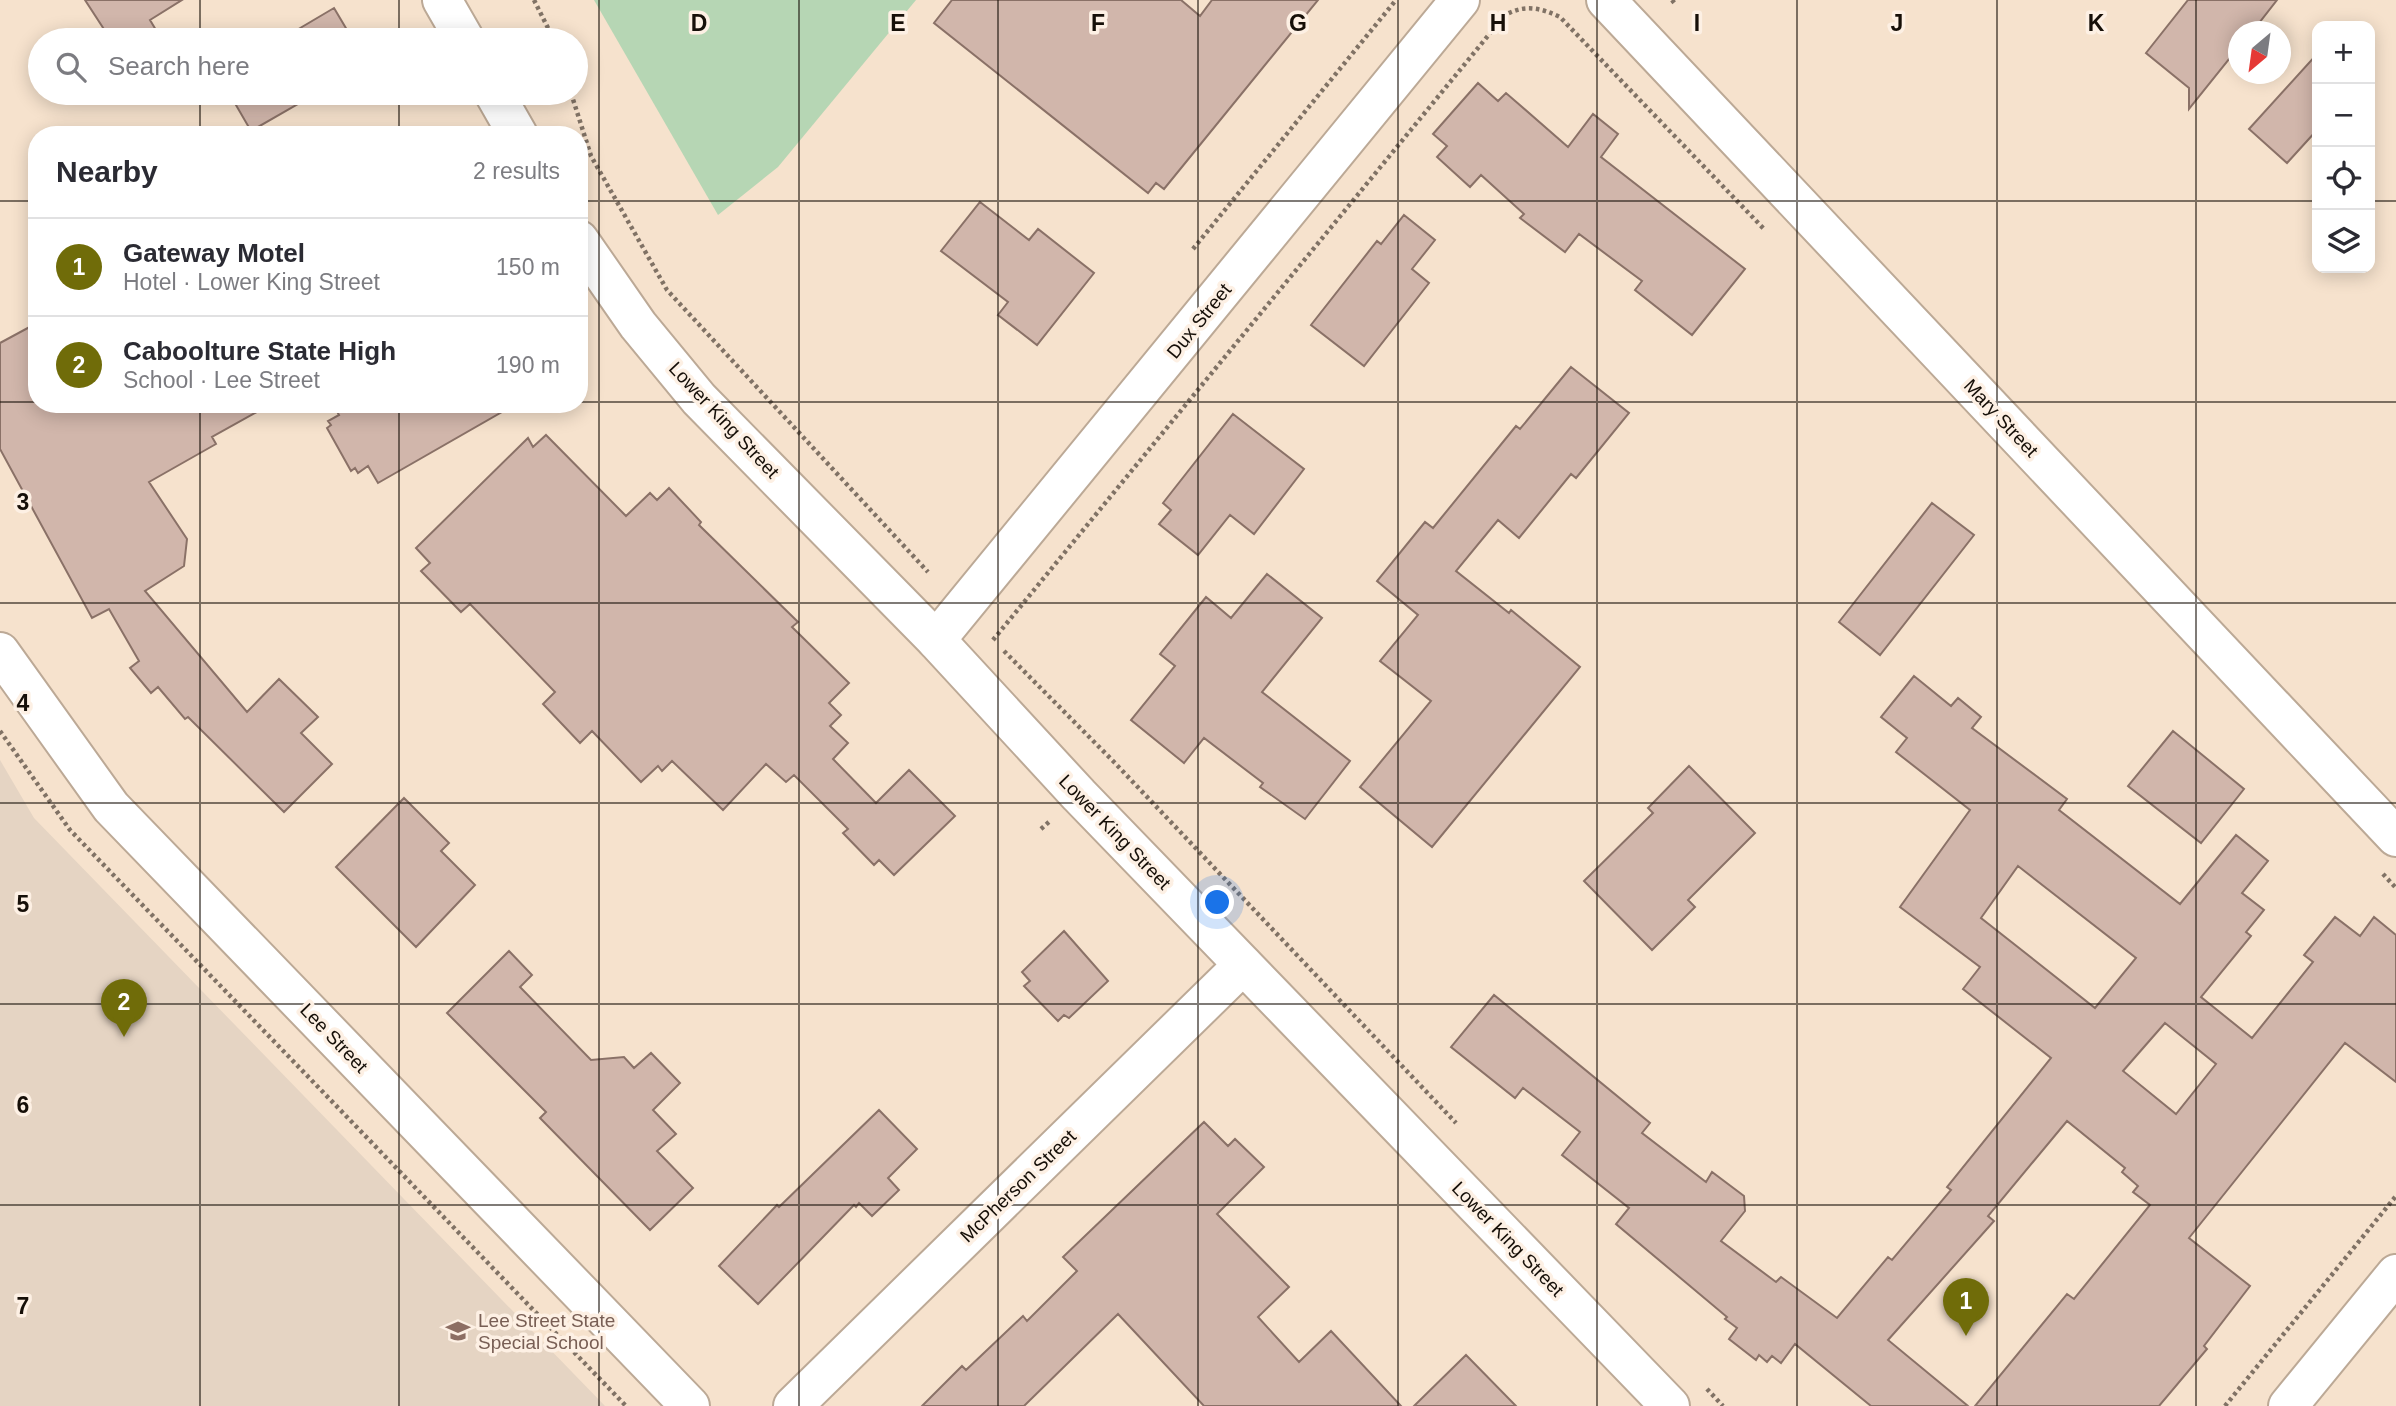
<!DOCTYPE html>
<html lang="en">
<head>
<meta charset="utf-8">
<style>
	:root { --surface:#fff; --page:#f7f7f7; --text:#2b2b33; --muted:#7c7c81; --line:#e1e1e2; --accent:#706c09 }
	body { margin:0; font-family:Arial,sans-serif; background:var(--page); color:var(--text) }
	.controls { position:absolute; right:21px; top:21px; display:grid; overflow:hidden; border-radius:14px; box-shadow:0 4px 18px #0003 }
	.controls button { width:63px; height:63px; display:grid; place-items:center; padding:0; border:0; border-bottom:2px solid var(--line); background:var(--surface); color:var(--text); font:35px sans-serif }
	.compass { position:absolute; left:2228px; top:21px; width:63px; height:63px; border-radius:50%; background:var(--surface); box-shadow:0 4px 18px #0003; rotate:209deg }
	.you { position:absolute; left:1218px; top:903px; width:24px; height:24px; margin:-18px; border:5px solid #fff; border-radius:50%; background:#1a73e8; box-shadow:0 0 0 10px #1a73e833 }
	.badge { display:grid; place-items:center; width:46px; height:46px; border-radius:50%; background:var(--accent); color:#fff; font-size:23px; font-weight:700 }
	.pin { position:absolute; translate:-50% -58px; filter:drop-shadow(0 2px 4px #0008) }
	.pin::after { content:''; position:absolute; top:37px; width:24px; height:21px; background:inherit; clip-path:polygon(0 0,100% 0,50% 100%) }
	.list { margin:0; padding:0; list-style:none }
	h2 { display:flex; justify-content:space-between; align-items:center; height:91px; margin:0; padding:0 28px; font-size:30px }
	h2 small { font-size:23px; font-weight:400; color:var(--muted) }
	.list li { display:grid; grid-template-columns:46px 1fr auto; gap:21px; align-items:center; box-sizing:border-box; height:98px; padding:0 28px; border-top:2px solid var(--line) }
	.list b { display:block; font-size:26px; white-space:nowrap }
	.list p { margin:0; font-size:23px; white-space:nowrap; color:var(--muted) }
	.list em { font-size:23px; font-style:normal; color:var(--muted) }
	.icon { flex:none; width:38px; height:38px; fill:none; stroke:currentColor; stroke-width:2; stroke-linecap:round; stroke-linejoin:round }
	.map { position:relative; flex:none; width:2396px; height:1406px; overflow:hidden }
	.search { position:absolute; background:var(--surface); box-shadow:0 4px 18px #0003; left:28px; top:28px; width:560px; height:77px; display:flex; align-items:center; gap:18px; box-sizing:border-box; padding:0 24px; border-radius:38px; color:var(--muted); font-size:26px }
	.panel { position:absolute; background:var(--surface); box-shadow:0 4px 18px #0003; left:28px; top:126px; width:560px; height:287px; border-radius:28px }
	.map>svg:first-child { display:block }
	.education { fill:#e5d4c3 }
	.green { fill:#b6d6b4 }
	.building { fill:#d1b6ab; stroke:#8a7167; stroke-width:2; fill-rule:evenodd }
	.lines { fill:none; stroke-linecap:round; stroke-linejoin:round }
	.minor-casing { stroke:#bca996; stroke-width:42 }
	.major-casing { stroke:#bca996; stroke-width:42 }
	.path { stroke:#807265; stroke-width:4.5; stroke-dasharray:3.5 3.5; stroke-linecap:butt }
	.minor { stroke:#fff; stroke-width:38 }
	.major { stroke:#fff; stroke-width:38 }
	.grid { fill:none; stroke:#160f08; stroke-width:2; stroke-opacity:0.55 }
	.labels { text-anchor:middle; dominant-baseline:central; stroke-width:7; stroke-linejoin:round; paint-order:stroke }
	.street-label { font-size:19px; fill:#160f08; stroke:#fdf0e4 }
	.education-label { font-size:19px; fill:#785e54; stroke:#fdf0e4; text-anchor:start }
	.grid-label { font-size:23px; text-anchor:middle; font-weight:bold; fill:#160f08; stroke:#fdf0e4; stroke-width:7; stroke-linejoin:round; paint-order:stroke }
</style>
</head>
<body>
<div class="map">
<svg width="2396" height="1406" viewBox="0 0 2396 1406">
	<rect width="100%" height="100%" fill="#f6e2cd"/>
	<path class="education" d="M 0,760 L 34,818 L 605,1406 L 0,1406 Z"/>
	<path class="green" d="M 594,0 L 916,0 L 778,167 L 718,215 Z"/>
	<path class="building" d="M 85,0 L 182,0 L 150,20 L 162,40 L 111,40 Z
		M 952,0 L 1181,0 L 1200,16 L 1212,0 L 1318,0 L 1164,189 L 1156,183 L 1148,193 L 934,23 Z
		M 2188,0 L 2277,0 L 2252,32 L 2238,32 L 2238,48 L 2189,109 L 2189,88 L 2146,53 Z
		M 334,8 L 353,40 L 280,40 Z
		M 2317,54 L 2317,130 L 2287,163 L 2249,129 Z
		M 1478,83 L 1498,101 L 1506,93 L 1568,147 L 1593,114 L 1618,134 L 1601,157 L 1745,269 L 1692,335 L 1635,290 L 1642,281 L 1579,234 L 1565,252 L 1520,218 L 1524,214 L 1481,175 L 1470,187 L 1437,157 L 1447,146 L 1433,134 Z
		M 229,93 L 317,93 L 251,131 Z
		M 980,202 L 1029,240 L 1038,229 L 1094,273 L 1037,345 L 998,315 L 1008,302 L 941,251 Z
		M 1404,215 L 1435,240 L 1412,269 L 1429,283 L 1364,366 L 1311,325 L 1377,241 L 1381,244 Z
		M 37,323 L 37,404 L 271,404 L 212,437 L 216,444 L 149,482 L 187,539 L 184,566 L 145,591 L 247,712 L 279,679 L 318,717 L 301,733 L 332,764 L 284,812 L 188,717 L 185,719 L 158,687 L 151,693 L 130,668 L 139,661 L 109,609 L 92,618 L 0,449 L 0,343 Z
		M 1571,367 L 1629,413 L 1576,478 L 1571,474 L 1519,538 L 1498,520 L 1456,571 L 1509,613 L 1511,610 L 1580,667 L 1432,847 L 1360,787 L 1431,701 L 1380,661 L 1418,615 L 1377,581 L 1425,522 L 1433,528 L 1516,426 L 1520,429 Z
		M 333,404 L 516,404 L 378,483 L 368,466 L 358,473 L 355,468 L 351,471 L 327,428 L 331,425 L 328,421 L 339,415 Z
		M 1233,414 L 1304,469 L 1254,534 L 1230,515 L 1198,555 L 1159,524 L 1171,510 L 1163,503 Z
		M 546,435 L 626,516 L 650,493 L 657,500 L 669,488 L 701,522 L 699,525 L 798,622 L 792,627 L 849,683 L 829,703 L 841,715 L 830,726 L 848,743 L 833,759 L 876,803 L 909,770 L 955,816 L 894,875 L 879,860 L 874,865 L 843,833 L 848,829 L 794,775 L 786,782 L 766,764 L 723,810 L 672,761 L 662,771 L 658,766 L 641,782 L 592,731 L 580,743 L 543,704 L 555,692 L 470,604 L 461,612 L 421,571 L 430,563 L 416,548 L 528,438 L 533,447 Z
		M 1932,503 L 1974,535 L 1880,655 L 1839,622 Z
		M 1267,574 L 1322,618 L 1262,692 L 1350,761 L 1305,819 L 1260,787 L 1263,783 L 1204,738 L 1184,763 L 1131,720 L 1175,666 L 1160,654 L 1206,597 L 1231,618 Z
		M 1914,676 L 1951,706 L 1958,698 L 1981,717 L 1972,728 L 2067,799 L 2059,810 L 2180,904 L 2236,835 L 2268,861 L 2242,893 L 2264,910 L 2246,932 L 2251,936 L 2201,997 L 2252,1038 L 2313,962 L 2304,955 L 2335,917 L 2360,936 L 2374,917 L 2396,935 L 2396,1082 L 2345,1043 L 2189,1238 L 2250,1286 L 2204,1346 L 2207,1349 L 2159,1406 L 1975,1406 L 2067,1294 L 2074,1299 L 2150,1205 L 2133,1192 L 2138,1186 L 2122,1172 L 2125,1168 L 2067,1121 L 1988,1216 L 1994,1221 L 1888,1340 L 1968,1406 L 1871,1406 L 1795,1344 L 1781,1363 L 1772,1356 L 1767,1362 L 1759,1355 L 1756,1360 L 1729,1339 L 1737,1328 L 1725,1319 L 1727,1317 L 1616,1224 L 1629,1208 L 1562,1155 L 1580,1132 L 1523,1088 L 1515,1098 L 1451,1047 L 1494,995 L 1650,1123 L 1642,1133 L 1706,1182 L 1712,1172 L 1744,1196 L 1745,1211 L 1721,1241 L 1776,1282 L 1781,1277 L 1837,1318 L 1888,1257 L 1892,1260 L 1951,1190 L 1947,1187 L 2051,1058 L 1963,989 L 1980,967 L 1900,907 L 1970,810 L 1896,752 L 1907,738 L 1881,717 ZM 2018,866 L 2136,958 L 2095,1008 L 1981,918 ZM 2165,1023 L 2216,1064 L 2176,1114 L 2123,1071 Z
		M 2173,731 L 2244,789 L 2201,843 L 2128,786 Z
		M 1689,766 L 1755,833 L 1688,900 L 1695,907 L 1652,950 L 1584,881 L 1653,813 L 1648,808 Z
		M 404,798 L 449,843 L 441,851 L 475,885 L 416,947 L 336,867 Z
		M 1064,931 L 1108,981 L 1069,1018 L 1064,1015 L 1058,1021 L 1024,986 L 1030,981 L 1022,972 Z
		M 509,951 L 532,975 L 520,987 L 591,1060 L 624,1057 L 634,1068 L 651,1053 L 680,1083 L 653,1110 L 676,1134 L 657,1151 L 693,1188 L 650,1230 L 540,1118 L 546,1112 L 447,1013 Z
		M 879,1110 L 917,1149 L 888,1178 L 899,1190 L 872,1216 L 859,1203 L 856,1207 L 854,1205 L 758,1304 L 719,1266 L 777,1205 L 779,1207 Z
		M 1204,1122 L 1228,1146 L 1235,1139 L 1264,1167 L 1217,1214 L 1289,1287 L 1258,1317 L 1299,1362 L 1331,1331 L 1401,1406 L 1204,1406 L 1118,1314 L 1024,1406 L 922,1406 L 962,1366 L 966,1370 L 1023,1316 L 1027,1321 L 1077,1271 L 1063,1257 Z
		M 1466,1355 L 1516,1406 L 1414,1406 Z"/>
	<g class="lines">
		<g class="minor-casing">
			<path id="minor" d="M 1606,0 L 2396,837
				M 936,640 L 1460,0
				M 0,652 L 111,807 L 690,1406
				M 793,1406 L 1243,965
				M 2288,1406 L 2396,1274"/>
		</g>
		<g class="major-casing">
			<path id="major" d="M 442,0 L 465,40
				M 494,93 L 518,135
				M 579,240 L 638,325 L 699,399 L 936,640 L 1079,795 L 1670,1406"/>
		</g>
		<path class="path" d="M 534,0 L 554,40
			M 1672,0 L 1676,5
			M 571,93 L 591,156 L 667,290 L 928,572
			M 1193,249 L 1396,0
			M 993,640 L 1505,15 C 1525,4 1541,8 1560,17 L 1764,229
			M 1004,651 L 1114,762 L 1456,1123
			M 0,731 L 70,830 L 626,1406
			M 1041,829 L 1050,821
			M 2383,874 L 2396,888
			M 1707,1389 L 1723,1406
			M 2225,1406 L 2396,1196"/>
		<use href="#minor" class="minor"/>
		<use href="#major" class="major"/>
	</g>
	<path class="grid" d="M 200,0 L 200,40M 399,0 L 399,40M 599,0 L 599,1406M 799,0 L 799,1406M 998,0 L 998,1406M 1198,0 L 1198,1406M 1398,0 L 1398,1406M 1597,0 L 1597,1406M 1797,0 L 1797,1406M 1997,0 L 1997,1406M 2196,0 L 2196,1406M 200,93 L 200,135M 399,93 L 399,135M 0,201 L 37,201M 579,201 L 2317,201M 2370,201 L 2396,201M 0,402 L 37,402M 579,402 L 2396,402M 200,404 L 200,1406M 399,404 L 399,1406M 0,603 L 2396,603M 0,803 L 2396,803M 0,1004 L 2396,1004M 0,1205 L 2396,1205"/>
	<defs>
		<g id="school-bare" transform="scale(1.89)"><path d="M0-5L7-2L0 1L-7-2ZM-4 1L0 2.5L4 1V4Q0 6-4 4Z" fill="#8d6e63" stroke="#fdf0e4" stroke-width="2.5" paint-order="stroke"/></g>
	</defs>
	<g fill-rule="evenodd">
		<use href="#school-bare" x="458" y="1331"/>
	</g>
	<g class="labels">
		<g class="street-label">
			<text transform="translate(1199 321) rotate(-51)">Dux Street</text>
			<text transform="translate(2001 418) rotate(47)">Mary Street</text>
			<text transform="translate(724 420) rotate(47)">Lower King Street</text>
			<text transform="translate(1115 832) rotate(46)">Lower King Street</text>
			<text transform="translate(334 1038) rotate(46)">Lee Street</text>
			<text transform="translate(1018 1186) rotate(-44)">McPherson Street</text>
			<text transform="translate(1508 1239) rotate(46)">Lower King Street</text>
		</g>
		<g class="education-label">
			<text x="478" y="1320">Lee Street State<tspan x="478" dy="22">Special School</tspan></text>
		</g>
	</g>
	<g class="grid-label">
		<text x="699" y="31">D</text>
		<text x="898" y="31">E</text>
		<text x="1098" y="31">F</text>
		<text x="1298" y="31">G</text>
		<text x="1498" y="31">H</text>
		<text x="1697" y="31">I</text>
		<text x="1897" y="31">J</text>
		<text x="2096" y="31">K</text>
		<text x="23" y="510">3</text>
		<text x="23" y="711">4</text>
		<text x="23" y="912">5</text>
		<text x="23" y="1113">6</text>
		<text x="23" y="1314">7</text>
	</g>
</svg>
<div class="controls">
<button>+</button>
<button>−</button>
<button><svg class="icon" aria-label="locate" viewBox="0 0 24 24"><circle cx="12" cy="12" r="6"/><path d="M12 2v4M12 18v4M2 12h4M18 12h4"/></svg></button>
<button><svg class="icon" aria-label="layers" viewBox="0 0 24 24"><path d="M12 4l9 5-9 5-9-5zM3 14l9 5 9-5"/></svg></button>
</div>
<svg class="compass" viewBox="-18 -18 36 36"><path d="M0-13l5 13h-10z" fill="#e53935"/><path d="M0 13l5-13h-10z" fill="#7c7c81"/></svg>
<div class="you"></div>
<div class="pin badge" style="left:1966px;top:1336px">1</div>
<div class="pin badge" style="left:124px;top:1037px">2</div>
<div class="search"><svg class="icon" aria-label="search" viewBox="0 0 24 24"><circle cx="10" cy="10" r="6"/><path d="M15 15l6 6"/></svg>Search here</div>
<section class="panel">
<h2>Nearby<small>2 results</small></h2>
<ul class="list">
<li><span class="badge">1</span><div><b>Gateway Motel</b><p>Hotel · Lower King Street</p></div><em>150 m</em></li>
<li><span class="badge">2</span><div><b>Caboolture State High</b><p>School · Lee Street</p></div><em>190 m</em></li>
</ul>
</section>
</div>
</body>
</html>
